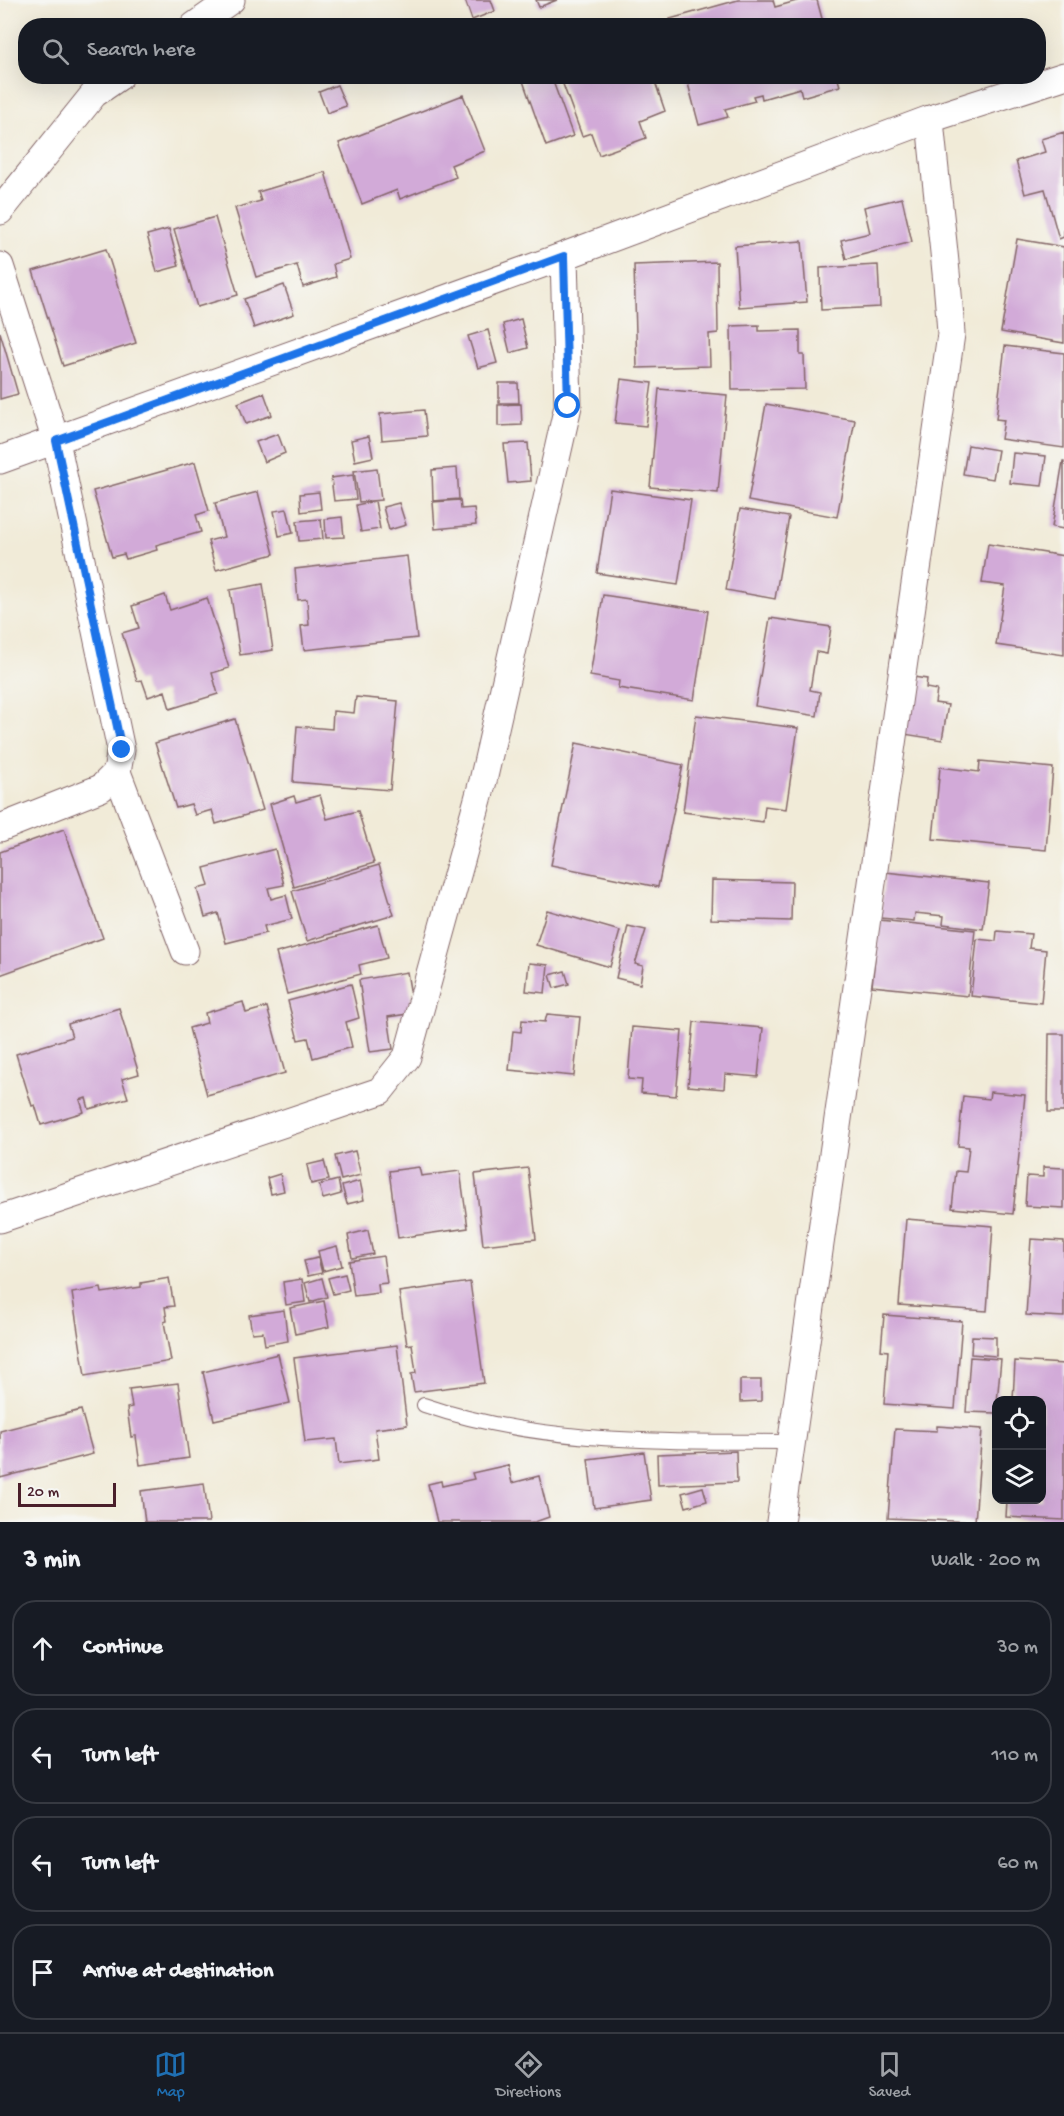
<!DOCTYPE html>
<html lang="en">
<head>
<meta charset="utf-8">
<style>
	:root { --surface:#171b24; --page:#20242c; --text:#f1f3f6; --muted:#9ea1a6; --line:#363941; --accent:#1f6fb2 }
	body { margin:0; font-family:"Gochi Hand",sans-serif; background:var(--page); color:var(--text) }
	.controls { position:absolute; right:18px; bottom:18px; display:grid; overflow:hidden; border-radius:12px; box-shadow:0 6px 24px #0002 }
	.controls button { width:54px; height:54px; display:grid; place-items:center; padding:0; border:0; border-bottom:2px solid var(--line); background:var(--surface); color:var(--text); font:30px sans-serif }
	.scale { position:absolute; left:18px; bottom:15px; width:98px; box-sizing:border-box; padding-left:6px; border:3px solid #4a1f2b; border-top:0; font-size:16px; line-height:21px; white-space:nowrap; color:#4a1f2b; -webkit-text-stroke:4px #f6f6f2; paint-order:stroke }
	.stop { position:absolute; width:18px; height:18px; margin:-14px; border:4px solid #1a73e8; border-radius:50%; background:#fff }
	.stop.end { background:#1a73e8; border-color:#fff; box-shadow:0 2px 6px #0008 }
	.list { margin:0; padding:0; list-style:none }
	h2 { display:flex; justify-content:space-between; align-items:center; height:78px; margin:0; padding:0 24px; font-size:26px }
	h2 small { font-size:20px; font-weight:400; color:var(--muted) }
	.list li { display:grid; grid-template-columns:39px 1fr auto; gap:18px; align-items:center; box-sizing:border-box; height:96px; margin:0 12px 12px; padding:0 12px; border:2px solid var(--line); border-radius:24px }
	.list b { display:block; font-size:22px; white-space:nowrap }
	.list em { font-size:20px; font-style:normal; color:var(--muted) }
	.icon { flex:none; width:33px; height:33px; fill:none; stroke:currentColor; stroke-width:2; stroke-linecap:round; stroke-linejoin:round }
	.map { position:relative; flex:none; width:1064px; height:1522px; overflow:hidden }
	.search { position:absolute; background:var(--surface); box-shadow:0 6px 24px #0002; left:18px; right:18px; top:18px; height:66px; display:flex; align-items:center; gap:15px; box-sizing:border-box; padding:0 21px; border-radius:24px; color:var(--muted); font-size:22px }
	.sheet { height:510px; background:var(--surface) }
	nav { display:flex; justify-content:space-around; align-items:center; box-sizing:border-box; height:84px; border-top:2px solid var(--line); background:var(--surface); font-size:16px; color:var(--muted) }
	nav a { display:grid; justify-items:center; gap:3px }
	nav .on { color:var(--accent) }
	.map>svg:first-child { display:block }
	.building { fill:#d2aad8 }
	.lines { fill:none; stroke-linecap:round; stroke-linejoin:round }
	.lane-casing { stroke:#846668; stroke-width:16 }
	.street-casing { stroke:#846668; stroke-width:29 }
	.lane { stroke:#fff; stroke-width:14 }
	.street { stroke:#fff; stroke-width:27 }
	.route { stroke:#1a73e8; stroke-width:8 }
</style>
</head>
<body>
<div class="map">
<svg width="1064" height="1522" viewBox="0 0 1064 1522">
	<rect width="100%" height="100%" fill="#f6f6f2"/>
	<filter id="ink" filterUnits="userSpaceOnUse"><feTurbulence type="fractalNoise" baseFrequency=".0167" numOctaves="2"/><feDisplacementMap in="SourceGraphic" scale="12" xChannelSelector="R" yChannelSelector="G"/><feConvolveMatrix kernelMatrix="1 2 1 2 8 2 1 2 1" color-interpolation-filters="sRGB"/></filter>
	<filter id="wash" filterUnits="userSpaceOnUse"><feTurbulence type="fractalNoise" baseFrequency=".008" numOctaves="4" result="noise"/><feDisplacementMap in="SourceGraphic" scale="24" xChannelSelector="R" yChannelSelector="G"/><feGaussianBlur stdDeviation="1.35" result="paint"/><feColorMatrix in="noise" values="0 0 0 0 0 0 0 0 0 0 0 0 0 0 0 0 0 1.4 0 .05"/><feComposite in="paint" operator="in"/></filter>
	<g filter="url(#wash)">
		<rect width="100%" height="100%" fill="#f1ebd8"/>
		<g id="blocks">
			<path class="building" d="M 465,0 L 491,0 L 495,11 L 472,20 Z
				M 536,0 L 557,0 L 539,7 Z
				M 738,0 L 773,0 L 775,7 L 800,0 L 817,0 L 824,26 L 672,26 L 670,19 Z
				M 536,76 L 551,76 L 573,136 L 546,146 L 523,81 Z
				M 560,76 L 653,76 L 665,111 L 640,121 L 646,138 L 599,155 L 591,133 L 582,136 Z
				M 686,76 L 837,76 L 840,86 L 802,97 L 800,88 L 762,99 L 761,94 L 753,96 L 755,101 L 725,109 L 728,117 L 699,125 Z
				M 337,85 L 346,106 L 327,113 L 319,92 Z
				M 463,95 L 485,151 L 451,165 L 456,177 L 400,199 L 397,190 L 362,204 L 339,143 Z
				M 1064,132 L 1064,237 L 1059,239 L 1045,189 L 1025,194 L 1016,161 L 1045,152 L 1041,139 Z
				M 325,172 L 350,259 L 333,264 L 336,277 L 303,287 L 297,265 L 256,277 L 235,208 L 261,201 L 258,192 Z
				M 902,198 L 912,242 L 846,259 L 841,240 L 870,233 L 864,207 Z
				M 215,217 L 238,295 L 197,307 L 174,229 Z
				M 169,229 L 179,266 L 157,272 L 147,235 Z
				M 1017,239 L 1064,247 L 1064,343 L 1001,332 Z
				M 802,241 L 807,302 L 739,307 L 735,246 Z
				M 106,249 L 136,343 L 63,366 L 33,271 Z
				M 717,262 L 718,333 L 709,334 L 710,366 L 637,368 L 634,265 Z
				M 878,265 L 880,307 L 821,310 L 820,268 Z
				M 284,285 L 294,314 L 254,328 L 244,299 Z
				M 521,319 L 528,348 L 510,353 L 503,324 Z
				M 759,325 L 759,331 L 800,330 L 800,355 L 804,355 L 805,389 L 732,390 L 731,326 Z
				M 488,330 L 497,363 L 478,368 L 468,336 Z
				M 0,332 L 18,394 L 0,399 Z
				M 1005,346 L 1064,353 L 1064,448 L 1001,439 L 1004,420 L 996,419 Z
				M 621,379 L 652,383 L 646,426 L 615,423 Z
				M 499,383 L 518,383 L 519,403 L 499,403 Z
				M 659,389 L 727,395 L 718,493 L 650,487 Z
				M 264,393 L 272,415 L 246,424 L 238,403 Z
				M 521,404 L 522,425 L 498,426 L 498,405 Z
				M 766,404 L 855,420 L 837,517 L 748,501 Z
				M 424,410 L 427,436 L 382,440 L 380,414 Z
				M 278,434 L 285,453 L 264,462 L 256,442 Z
				M 369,436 L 373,457 L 355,461 L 351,440 Z
				M 528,443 L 531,481 L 508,483 L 504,444 Z
				M 968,445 L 998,450 L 993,479 L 963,474 Z
				M 1013,453 L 1046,456 L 1042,486 L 1010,483 Z
				M 1063,461 L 1064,461 L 1064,529 L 1052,527 Z
				M 195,462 L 209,511 L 196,515 L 201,532 L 156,545 L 157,550 L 126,559 L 124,554 L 112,557 L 93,491 Z
				M 377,468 L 381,500 L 359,502 L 354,471 Z
				M 457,468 L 459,499 L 433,501 L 432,470 Z
				M 353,475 L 356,499 L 334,501 L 331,478 Z
				M 610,489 L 691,500 L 678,585 L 597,573 Z
				M 258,492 L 274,554 L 216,570 L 208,541 L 224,537 L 215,503 Z
				M 319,492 L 321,509 L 301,512 L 300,494 Z
				M 460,500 L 461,509 L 474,508 L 476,525 L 435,529 L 433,502 Z
				M 375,501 L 380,529 L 361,532 L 356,505 Z
				M 399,503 L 406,525 L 389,530 L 383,507 Z
				M 287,509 L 293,533 L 279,536 L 274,511 Z
				M 740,509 L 789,517 L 775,599 L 726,590 Z
				M 342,517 L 344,537 L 326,538 L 325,519 Z
				M 321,519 L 323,539 L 299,541 L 297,521 Z
				M 988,544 L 1064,556 L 1064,655 L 996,645 L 1005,586 L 982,583 Z
				M 407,556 L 417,638 L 304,650 L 301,626 L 309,625 L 307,599 L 298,600 L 295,569 Z
				M 263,584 L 273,650 L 240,655 L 230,590 Z
				M 165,595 L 170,610 L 207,598 L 229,668 L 212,673 L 218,694 L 170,709 L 165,691 L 148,697 L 142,680 L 137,681 L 122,633 L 139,628 L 132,606 Z
				M 603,595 L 708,611 L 694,700 L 618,688 L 619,681 L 590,676 Z
				M 770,618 L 831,627 L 827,654 L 816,652 L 810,690 L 820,692 L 817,716 L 755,706 Z
				M 913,677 L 927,679 L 926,688 L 937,690 L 935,703 L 948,705 L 942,740 L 904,734 Z
				M 356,697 L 398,701 L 390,790 L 293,782 L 297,726 L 332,729 L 333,711 L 354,713 Z
				M 696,715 L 798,728 L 786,809 L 765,806 L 763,822 L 683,812 Z
				M 235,719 L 263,810 L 216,824 L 212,810 L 195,815 L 191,804 L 176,808 L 155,743 Z
				M 576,743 L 683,765 L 658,887 L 551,865 Z
				M 980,761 L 1053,768 L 1046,850 L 933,839 L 940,767 L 979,772 Z
				M 320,795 L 327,819 L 358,811 L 374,863 L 294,887 L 270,804 L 294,796 L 296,802 Z
				M 64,829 L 103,938 L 0,975 L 0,852 Z
				M 275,849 L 284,885 L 268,888 L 271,899 L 286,895 L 292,919 L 264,926 L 266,933 L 226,943 L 218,913 L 205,917 L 197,889 L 209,886 L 204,868 Z
				M 379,865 L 394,915 L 307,941 L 292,891 Z
				M 885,872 L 989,883 L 983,929 L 943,924 L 944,916 L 915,913 L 914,921 L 880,918 Z
				M 712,880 L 792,882 L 791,921 L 711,919 Z
				M 547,910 L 620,931 L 610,967 L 536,945 Z
				M 879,920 L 975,930 L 968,996 L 872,986 Z
				M 378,925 L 387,958 L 359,965 L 361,974 L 287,994 L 276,953 Z
				M 628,926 L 646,930 L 635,964 L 643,966 L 640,984 L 616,978 Z
				M 997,931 L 1031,934 L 1029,948 L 1046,950 L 1041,1003 L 971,996 L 977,939 L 996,941 Z
				M 529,963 L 548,965 L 545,993 L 526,991 Z
				M 565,971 L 569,984 L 554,988 L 550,975 Z
				M 407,972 L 414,1013 L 388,1017 L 393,1049 L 370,1052 L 359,980 Z
				M 351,984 L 359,1018 L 346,1022 L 352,1047 L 313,1058 L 308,1038 L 298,1040 L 288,1001 Z
				M 243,1002 L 246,1013 L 267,1007 L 285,1073 L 207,1095 L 189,1028 L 207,1023 L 205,1013 Z
				M 119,1008 L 139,1074 L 122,1079 L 128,1098 L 89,1109 L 86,1098 L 80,1100 L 84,1112 L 41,1125 L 35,1105 L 32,1106 L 16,1054 L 72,1037 L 68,1024 Z
				M 547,1014 L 580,1017 L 574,1076 L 509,1070 L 513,1031 L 521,1032 L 522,1020 L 545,1022 Z
				M 694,1022 L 763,1028 L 758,1077 L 725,1074 L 724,1089 L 688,1086 Z
				M 632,1027 L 682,1031 L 676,1096 L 641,1093 L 642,1080 L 628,1079 Z
				M 1049,1034 L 1064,1034 L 1064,1112 L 1048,1112 Z
				M 990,1092 L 1025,1095 L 1013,1214 L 952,1208 L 956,1171 L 966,1172 L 969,1147 L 958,1146 L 963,1096 L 989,1099 Z
				M 355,1151 L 361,1175 L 341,1180 L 335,1156 Z
				M 324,1161 L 329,1180 L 311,1184 L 307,1165 Z
				M 419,1167 L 421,1176 L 460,1171 L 468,1228 L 398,1238 L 389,1171 Z
				M 1043,1167 L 1064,1168 L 1064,1208 L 1025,1206 L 1027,1176 L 1043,1177 Z
				M 528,1168 L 536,1239 L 483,1245 L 475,1174 Z
				M 280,1174 L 284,1191 L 271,1194 L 267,1178 Z
				M 338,1180 L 341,1194 L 323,1199 L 319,1185 Z
				M 360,1181 L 364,1200 L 347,1204 L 342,1186 Z
				M 906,1219 L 993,1226 L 987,1311 L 899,1305 Z
				M 368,1230 L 373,1254 L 352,1258 L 348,1235 Z
				M 1031,1239 L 1064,1241 L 1064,1317 L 1026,1315 Z
				M 337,1246 L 342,1266 L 323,1271 L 318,1251 Z
				M 383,1256 L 387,1283 L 378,1284 L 379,1293 L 354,1296 L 349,1261 Z
				M 318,1258 L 322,1273 L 308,1276 L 304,1261 Z
				M 345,1274 L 349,1290 L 333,1294 L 328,1278 Z
				M 169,1278 L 174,1306 L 165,1307 L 167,1321 L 164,1322 L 171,1361 L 85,1376 L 72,1293 L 101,1288 L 102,1293 L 141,1287 L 141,1283 Z
				M 322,1278 L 327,1297 L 310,1302 L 305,1283 Z
				M 302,1279 L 305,1302 L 286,1305 L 283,1282 Z
				M 470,1282 L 484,1383 L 414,1392 L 411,1374 L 416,1373 L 412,1344 L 407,1345 L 399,1292 Z
				M 324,1301 L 329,1327 L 295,1334 L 290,1308 Z
				M 284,1310 L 288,1341 L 265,1345 L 263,1332 L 252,1333 L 249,1315 Z
				M 884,1315 L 962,1321 L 955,1409 L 884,1404 L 888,1351 L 881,1350 Z
				M 972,1336 L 996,1337 L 996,1356 L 971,1354 Z
				M 397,1345 L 407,1425 L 375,1429 L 379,1459 L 339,1464 L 336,1439 L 305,1442 L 294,1358 Z
				M 278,1354 L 290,1403 L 214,1420 L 203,1372 Z
				M 970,1357 L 1001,1359 L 996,1413 L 966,1412 Z
				M 1015,1361 L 1064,1364 L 1064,1520 L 1006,1517 L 1007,1500 L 1042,1500 L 1042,1400 L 1013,1400 Z
				M 740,1380 L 761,1380 L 761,1401 L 740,1402 Z
				M 178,1383 L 189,1458 L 140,1465 L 136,1436 L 131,1437 L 127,1408 L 132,1407 L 129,1389 Z
				M 81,1410 L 93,1454 L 0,1478 L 0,1431 Z
				M 937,1426 L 982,1429 L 975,1522 L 888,1518 L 895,1429 L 937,1431 Z
				M 736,1451 L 737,1482 L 658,1485 L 657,1454 Z
				M 644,1452 L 651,1500 L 594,1508 L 588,1459 Z
				M 508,1465 L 512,1483 L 539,1476 L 549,1517 L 535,1522 L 437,1522 L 428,1484 L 441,1481 L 442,1486 L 474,1479 L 472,1473 Z
				M 204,1483 L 209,1522 L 145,1522 L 141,1491 Z
				M 703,1487 L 707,1501 L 686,1507 L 682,1493 Z"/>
		</g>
	</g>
	<g filter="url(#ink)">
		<use href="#blocks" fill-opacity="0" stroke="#846668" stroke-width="1.5"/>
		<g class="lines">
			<g class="lane-casing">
				<path id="lane" d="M 424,1405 C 540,1445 668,1441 790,1442"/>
			</g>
			<g class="street-casing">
				<path id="street" d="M 194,26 L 231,0
					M 0,211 L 94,94 L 120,76
					M 0,266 L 56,441 L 121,750 L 117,772 L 101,788 L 0,828
					M 0,460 L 564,256 L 930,119 L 1064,76
					M 117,772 L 185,951
					M 0,1219 L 380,1091 L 407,1057 L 483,781 L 568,406 L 564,256
					M 780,1522 L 951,334 C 947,262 936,191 930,119"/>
			</g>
			<use href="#lane" class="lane"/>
			<use href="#street" class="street"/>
		</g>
	</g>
	<g class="lines" filter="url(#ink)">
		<path class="route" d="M 122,750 L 56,441 L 564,256 L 568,406"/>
	</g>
</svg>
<div class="controls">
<button><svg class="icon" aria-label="locate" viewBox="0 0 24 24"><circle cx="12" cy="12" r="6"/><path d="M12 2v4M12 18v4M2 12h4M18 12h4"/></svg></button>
<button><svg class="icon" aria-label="layers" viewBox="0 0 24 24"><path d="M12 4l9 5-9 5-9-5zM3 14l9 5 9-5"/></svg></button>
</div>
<div class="scale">20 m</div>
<div class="stop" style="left:568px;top:406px"></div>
<div class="stop end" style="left:122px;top:750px"></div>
<div class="search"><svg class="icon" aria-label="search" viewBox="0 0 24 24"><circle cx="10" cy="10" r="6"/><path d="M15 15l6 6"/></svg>Search here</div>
</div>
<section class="sheet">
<h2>3 min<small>Walk · 200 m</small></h2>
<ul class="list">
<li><svg class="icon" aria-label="ahead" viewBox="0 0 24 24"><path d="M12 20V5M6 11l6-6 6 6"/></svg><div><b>Continue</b></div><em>30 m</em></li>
<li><svg class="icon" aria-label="left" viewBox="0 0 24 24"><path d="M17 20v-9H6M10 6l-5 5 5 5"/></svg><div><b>Turn left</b></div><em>110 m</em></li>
<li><svg class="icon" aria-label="left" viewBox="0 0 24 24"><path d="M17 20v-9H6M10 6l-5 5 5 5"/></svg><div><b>Turn left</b></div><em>60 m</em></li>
<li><svg class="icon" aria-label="arrive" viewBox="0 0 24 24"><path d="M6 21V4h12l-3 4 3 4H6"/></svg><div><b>Arrive at destination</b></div></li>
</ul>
</section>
<nav>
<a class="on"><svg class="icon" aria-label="map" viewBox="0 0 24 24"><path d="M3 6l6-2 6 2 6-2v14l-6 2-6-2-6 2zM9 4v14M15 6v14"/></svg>Map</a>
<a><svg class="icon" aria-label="directions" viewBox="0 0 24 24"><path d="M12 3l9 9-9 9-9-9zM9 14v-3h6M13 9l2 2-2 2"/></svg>Directions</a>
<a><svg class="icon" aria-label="saved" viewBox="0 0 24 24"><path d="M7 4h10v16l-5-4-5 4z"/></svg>Saved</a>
</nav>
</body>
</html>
